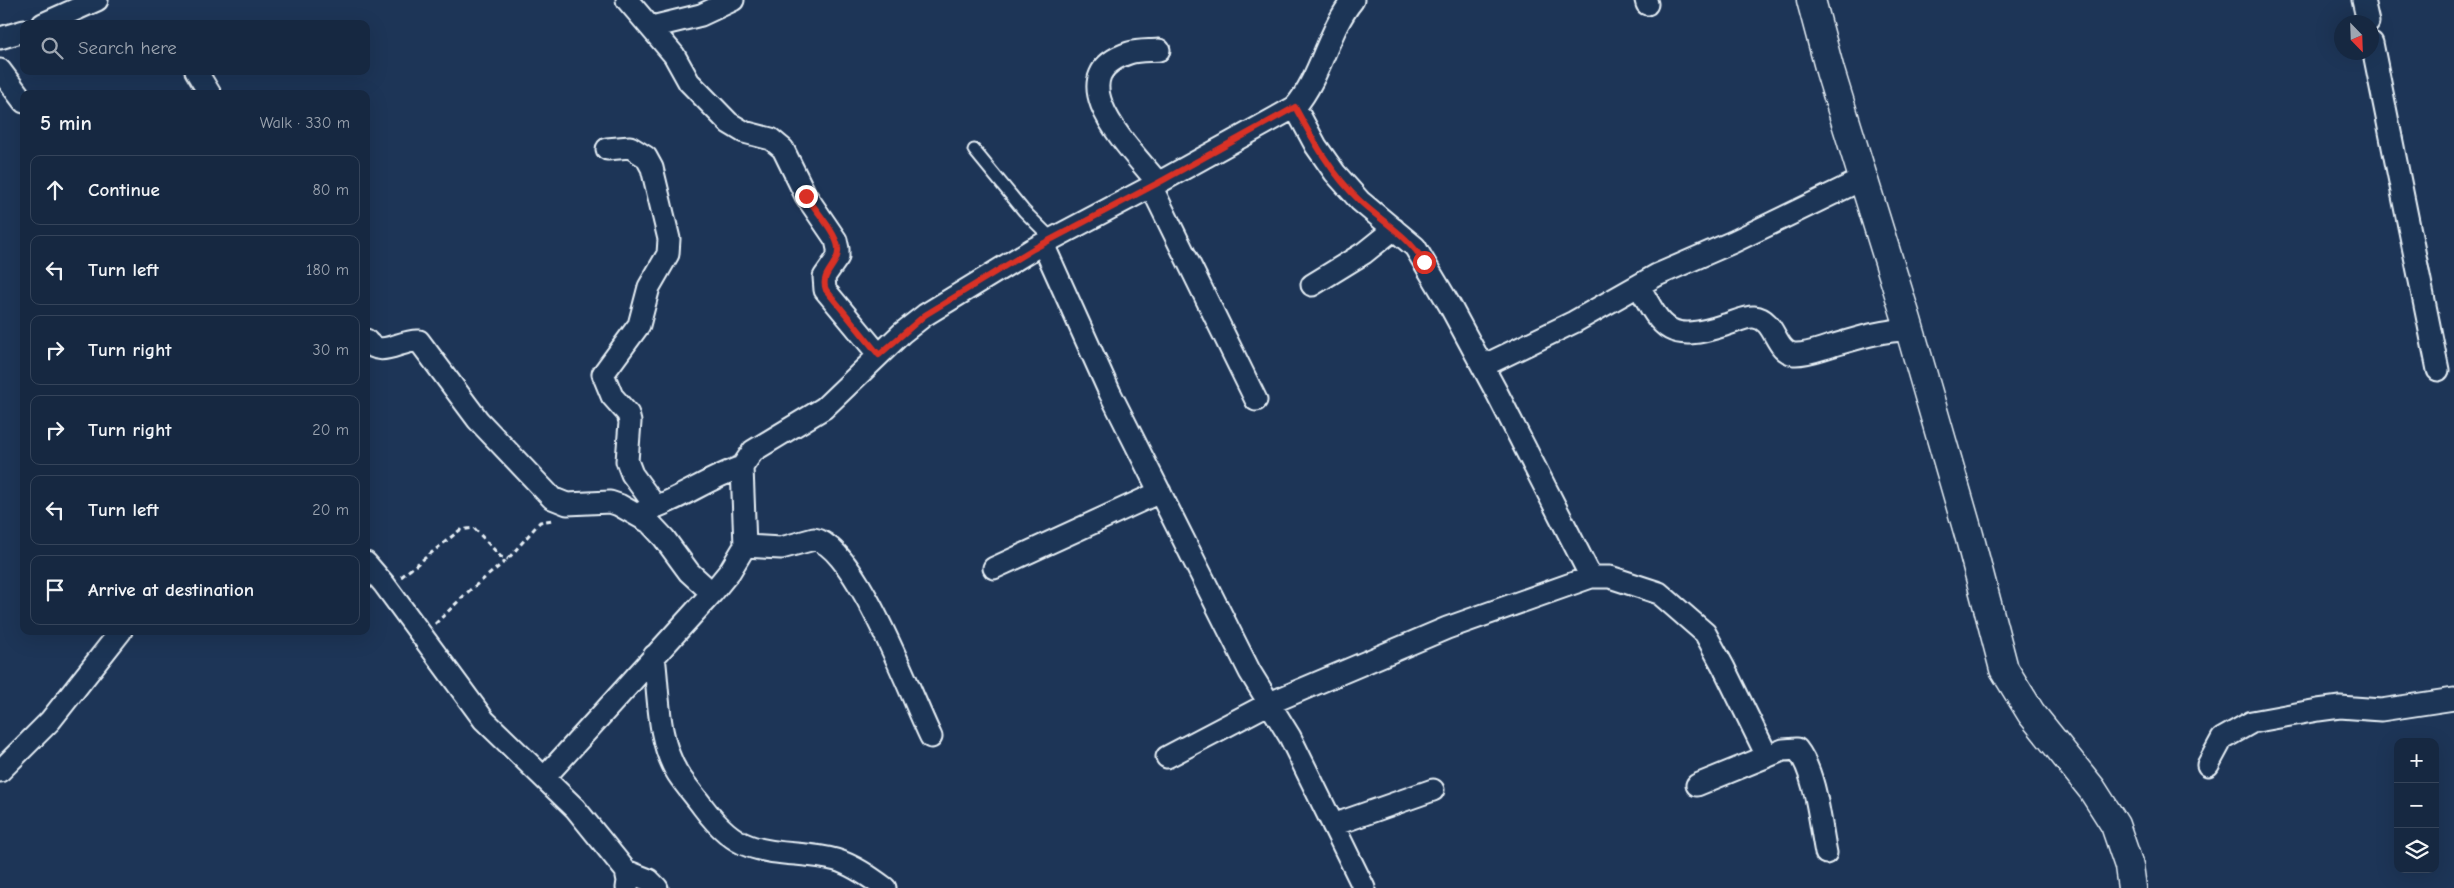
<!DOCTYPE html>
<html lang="en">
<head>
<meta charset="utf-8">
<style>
	:root { --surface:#162841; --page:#1f3048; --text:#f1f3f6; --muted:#9ea6b1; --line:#35445a }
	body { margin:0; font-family:"Comic Neue",sans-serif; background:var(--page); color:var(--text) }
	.controls { position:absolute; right:15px; bottom:15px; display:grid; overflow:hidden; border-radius:10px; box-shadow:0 5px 20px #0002 }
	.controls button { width:45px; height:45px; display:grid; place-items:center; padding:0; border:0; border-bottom:1px solid var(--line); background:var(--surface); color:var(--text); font:25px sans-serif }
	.compass { position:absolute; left:2334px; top:15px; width:45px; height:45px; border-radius:50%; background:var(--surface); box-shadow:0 5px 20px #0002; rotate:157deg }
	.stop { position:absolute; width:15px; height:15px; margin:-11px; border:4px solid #d93025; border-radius:50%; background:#fff }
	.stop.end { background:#d93025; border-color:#fff; box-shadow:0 1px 5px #0008 }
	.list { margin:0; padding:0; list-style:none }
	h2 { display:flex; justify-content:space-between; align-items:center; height:65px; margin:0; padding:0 20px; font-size:21px }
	h2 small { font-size:16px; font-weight:400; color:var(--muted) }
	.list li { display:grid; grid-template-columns:32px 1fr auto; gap:15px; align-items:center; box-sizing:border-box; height:70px; margin:0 10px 10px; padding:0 10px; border:1px solid var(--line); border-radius:10px }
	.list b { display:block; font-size:19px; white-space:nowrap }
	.list em { font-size:16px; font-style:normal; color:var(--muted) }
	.icon { flex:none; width:28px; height:28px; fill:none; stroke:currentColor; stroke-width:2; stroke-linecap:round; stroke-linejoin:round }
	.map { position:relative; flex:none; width:2454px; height:888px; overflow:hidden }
	.search { position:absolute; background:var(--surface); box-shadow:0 5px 20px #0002; left:20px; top:20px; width:350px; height:55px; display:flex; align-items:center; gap:12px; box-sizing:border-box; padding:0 18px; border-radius:10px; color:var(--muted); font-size:19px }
	.panel { position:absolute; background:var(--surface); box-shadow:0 5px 20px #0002; left:20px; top:90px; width:350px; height:545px; border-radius:10px }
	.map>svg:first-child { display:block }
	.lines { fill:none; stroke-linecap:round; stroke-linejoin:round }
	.service-casing { stroke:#e8f1f8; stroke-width:15 }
	.minor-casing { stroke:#e8f1f8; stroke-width:25 }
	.secondary-casing { stroke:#e8f1f8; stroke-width:31 }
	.path { stroke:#e8f1f8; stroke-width:3; stroke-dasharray:5 4; stroke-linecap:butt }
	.service { stroke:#1d3557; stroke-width:11 }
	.minor { stroke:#1d3557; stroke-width:21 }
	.secondary { stroke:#1d3557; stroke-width:28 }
	.route { stroke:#d93025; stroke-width:6 }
</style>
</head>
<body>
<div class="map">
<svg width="2454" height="888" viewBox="0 0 2454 888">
	<rect width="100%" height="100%" fill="#1d3557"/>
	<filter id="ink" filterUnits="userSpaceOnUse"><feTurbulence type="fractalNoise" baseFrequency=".02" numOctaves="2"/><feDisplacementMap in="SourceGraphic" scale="10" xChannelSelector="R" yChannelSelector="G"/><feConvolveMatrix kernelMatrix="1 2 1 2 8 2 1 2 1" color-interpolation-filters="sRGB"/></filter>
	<g filter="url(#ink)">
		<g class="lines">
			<g class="service-casing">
				<path id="service" d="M 974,150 L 1024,211 L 1052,239"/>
			</g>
			<g class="minor-casing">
				<path id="minor" d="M 627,0 L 674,55 L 689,82 L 729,123 L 744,132 L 771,139 L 783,149 L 806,196 L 836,240 L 838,249 L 838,257 L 824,277 L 825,290 L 879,355
					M 1646,0 L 1647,4
					M 2363,0 L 2368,22
					M 43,24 L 97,0
					M 652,27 L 701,15 L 733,0
					M 0,38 L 24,31
					M 2372,43 L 2438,370
					M 0,70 L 24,102
					M 196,71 L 210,94
					M 1295,107 L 1316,146 L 1335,173 L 1360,201 L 1415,247 L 1449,304 L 1497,393 L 1591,577
					M 607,149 L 630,147 L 646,157 L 652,168 L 669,239 L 668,254 L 649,287 L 639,325 L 603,374 L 612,396 L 628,414 L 630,422 L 627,461 L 632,474 L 656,507
					M 1158,183 C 1133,151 1055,77 1129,53 C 1138,50 1150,51 1159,50
					M 1151,186 L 1256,400
					M 1043,244 L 1110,393 L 1250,672 L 1290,737 L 1364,888
					M 1312,285 L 1364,253 L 1394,229
					M 1639,286 C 1663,331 1670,343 1725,325 C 1733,323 1746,316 1754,317 C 1776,319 1774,351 1794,354 C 1806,355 1820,349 1831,346 C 1858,338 1882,330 1909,330
					M 366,340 C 381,360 400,339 419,341 L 478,420 L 552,498 L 567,504 L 610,502 L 619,505 L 649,522 L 664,538 L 689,572 L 712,593
					M 1483,366 L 1574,322 L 1657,275 L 1733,242 L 1863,179
					M 644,511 C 679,501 707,478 742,467
					M 745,546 L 781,548 L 814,539 C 856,545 912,699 931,737
					M 366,563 L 384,584 L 484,720 L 575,808 L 626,871 L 628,881 L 627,888
					M 994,568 L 1160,492
					M 654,656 C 659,694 657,741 678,774 C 686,786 695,796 703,807 C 715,823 731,840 749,846 C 777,856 808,852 836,860 C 853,865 870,877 885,888
					M 1167,757 L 1270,703 L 1447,628 L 1591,577 L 1610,577 L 1659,593 L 1705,633 L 1724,668 L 1767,756
					M 2208,765 L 2222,739 L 2252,722 L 2318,710 L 2340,707 L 2381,710 L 2454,699
					M 0,771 L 50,721 L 121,631
					M 545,777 L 712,593 L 730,571 L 745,546 L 742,467 L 753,451 L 824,408 L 902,333 L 925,315 L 1033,249 L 1158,183 L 1295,107 C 1322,75 1327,32 1353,0
					M 1697,785 L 1783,750 L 1797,749 C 1816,773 1820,823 1826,853
					M 1333,825 L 1433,790
					M 626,871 L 649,880 L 657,888"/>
			</g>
			<g class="secondary-casing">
				<path id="secondary" d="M 1811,0 L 1830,71 L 1907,320 L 1969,535 L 2004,669 L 2031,713 L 2092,789 L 2115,825 L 2129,866 L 2132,888"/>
			</g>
			<path class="path" d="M 401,577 L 460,530 L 474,528 L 501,557 L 508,559
				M 435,624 L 470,590 L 508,559 L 540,522 L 552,520"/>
			<use href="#service" class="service"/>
			<use href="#minor" class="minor"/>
			<use href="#secondary" class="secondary"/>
		</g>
	</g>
	<g class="lines" filter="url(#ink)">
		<path class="route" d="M 806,196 C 815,209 837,234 838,248 C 840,265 819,273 826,290 L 879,355 L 925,315 L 1033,249 L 1158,183 L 1295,107 C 1313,140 1332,175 1360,201 C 1382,222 1408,235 1424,262"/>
	</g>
</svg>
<div class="controls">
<button>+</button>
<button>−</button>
<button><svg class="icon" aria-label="layers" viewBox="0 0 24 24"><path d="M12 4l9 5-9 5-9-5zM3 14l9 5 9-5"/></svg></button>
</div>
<svg class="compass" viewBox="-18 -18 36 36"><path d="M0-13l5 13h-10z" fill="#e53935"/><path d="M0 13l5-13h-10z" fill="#9ea6b1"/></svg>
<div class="stop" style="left:1424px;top:262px"></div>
<div class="stop end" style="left:806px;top:196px"></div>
<div class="search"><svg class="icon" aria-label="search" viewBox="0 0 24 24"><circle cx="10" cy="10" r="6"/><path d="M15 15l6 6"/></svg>Search here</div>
<section class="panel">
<h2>5 min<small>Walk · 330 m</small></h2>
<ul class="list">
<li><svg class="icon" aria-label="ahead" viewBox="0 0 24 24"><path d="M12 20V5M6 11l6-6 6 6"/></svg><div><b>Continue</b></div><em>80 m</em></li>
<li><svg class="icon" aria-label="left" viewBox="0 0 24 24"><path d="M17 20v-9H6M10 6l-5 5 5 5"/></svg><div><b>Turn left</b></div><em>180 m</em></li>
<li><svg class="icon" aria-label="right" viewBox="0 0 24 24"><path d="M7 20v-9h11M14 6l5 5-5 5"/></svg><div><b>Turn right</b></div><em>30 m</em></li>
<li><svg class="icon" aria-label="right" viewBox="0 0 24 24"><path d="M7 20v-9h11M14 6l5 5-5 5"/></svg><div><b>Turn right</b></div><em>20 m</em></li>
<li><svg class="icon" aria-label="left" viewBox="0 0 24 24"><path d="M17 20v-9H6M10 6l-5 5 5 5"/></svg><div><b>Turn left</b></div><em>20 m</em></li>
<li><svg class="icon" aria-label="arrive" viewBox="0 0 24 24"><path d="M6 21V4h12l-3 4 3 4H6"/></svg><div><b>Arrive at destination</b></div></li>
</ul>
</section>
</div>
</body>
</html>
